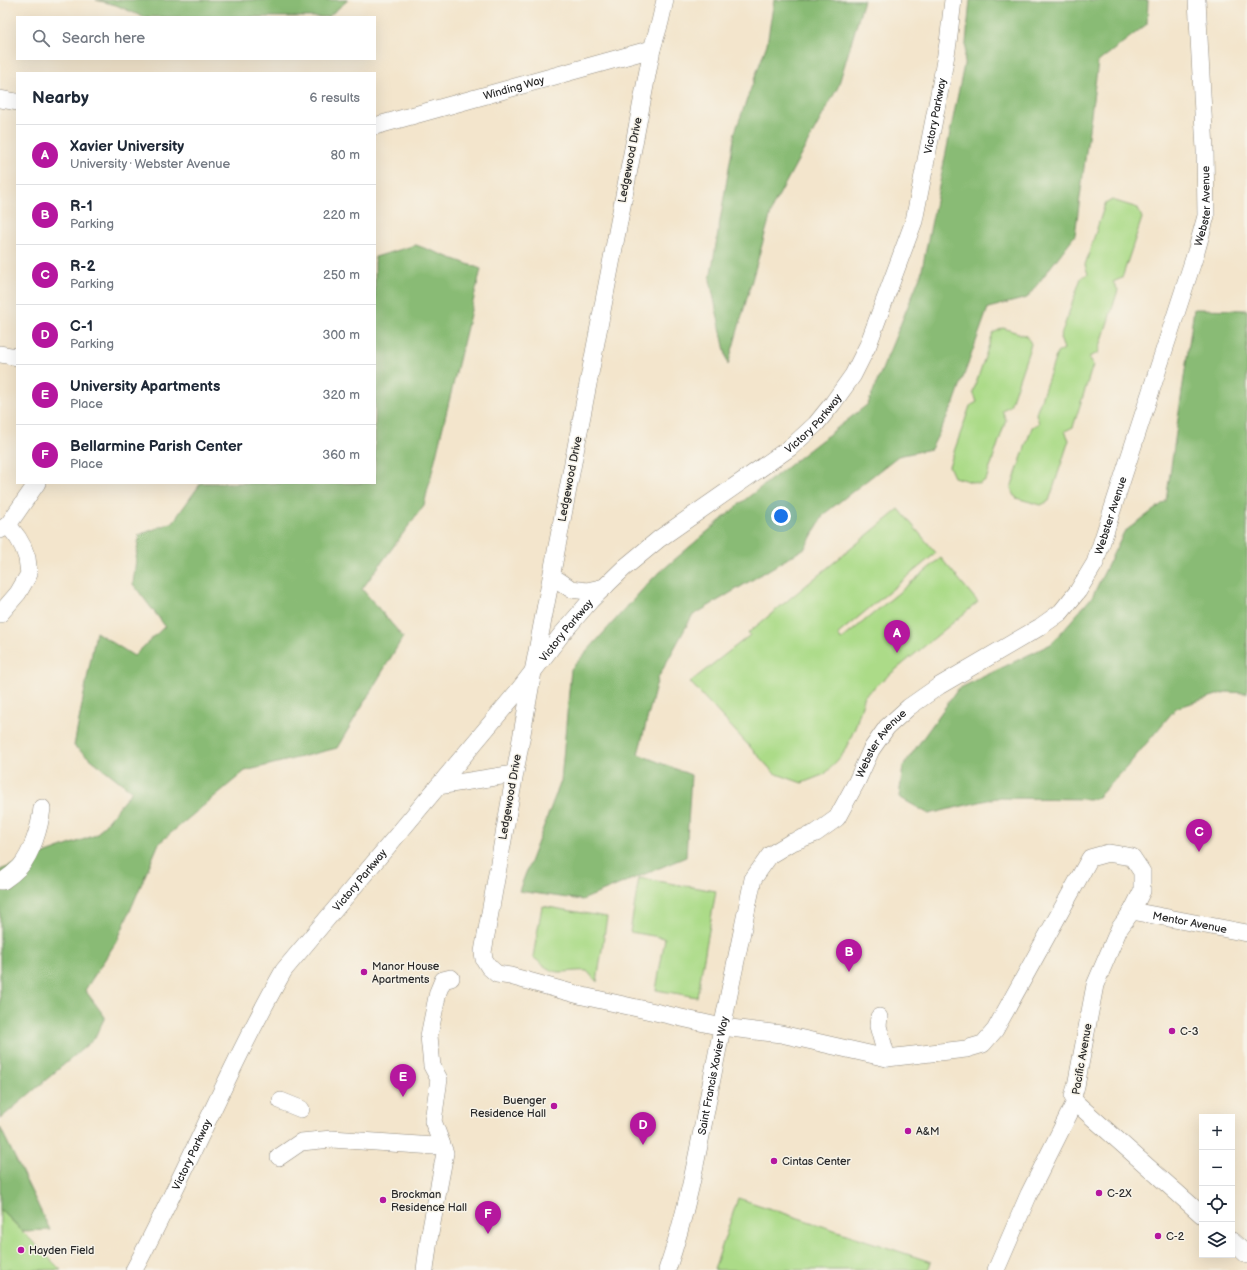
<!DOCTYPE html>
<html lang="en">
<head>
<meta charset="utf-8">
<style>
	:root { --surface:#fff; --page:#f2f2f3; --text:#1f2937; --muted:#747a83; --line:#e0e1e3; --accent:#b5179e }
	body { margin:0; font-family:"Balsamiq Sans",sans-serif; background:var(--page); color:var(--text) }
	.controls { position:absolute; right:12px; bottom:12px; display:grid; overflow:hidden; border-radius:0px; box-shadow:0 4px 16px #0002 }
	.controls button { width:36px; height:36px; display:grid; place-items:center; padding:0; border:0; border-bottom:1px solid var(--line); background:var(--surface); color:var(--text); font:20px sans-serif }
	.you { position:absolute; left:781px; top:516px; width:14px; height:14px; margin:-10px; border:3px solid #fff; border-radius:50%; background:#1a73e8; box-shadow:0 0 0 6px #1a73e833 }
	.badge { display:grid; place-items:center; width:26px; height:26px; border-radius:50%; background:var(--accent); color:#fff; font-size:13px; font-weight:700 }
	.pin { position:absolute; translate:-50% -33px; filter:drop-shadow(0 1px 2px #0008) }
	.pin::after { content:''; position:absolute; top:21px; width:14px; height:12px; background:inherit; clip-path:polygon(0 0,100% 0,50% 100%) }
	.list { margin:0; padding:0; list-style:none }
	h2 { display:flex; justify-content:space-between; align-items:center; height:52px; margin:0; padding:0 16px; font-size:17px }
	h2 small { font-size:13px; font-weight:400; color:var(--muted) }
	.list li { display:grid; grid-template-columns:26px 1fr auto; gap:12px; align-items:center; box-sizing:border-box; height:60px; padding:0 16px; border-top:1px solid var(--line) }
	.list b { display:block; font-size:15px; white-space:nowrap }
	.list p { margin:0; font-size:13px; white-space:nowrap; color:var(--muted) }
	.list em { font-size:13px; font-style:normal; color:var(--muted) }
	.icon { flex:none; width:22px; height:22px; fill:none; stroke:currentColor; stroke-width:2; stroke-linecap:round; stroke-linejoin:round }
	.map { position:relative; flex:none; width:1247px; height:1270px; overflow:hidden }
	.search { position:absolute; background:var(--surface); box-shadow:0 4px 16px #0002; left:16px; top:16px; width:360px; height:44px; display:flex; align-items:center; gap:10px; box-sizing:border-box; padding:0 14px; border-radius:0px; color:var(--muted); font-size:15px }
	.panel { position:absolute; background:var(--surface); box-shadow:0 4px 16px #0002; left:16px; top:72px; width:360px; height:412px; border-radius:0px }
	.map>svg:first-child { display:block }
	.green { fill:#acdb88; stroke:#6c835a }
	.forest { fill:#89bb74; stroke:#5a7350 }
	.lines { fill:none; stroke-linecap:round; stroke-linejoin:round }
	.minor-casing { stroke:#8f887c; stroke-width:18 }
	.minor { stroke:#fff; stroke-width:17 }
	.poi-dot { fill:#b5179e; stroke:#f7f3e8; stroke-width:1.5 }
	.labels { text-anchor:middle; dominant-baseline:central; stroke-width:3; stroke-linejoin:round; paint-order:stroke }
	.street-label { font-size:11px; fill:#2b2b2b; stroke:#f7f3e8 }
	.poi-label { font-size:11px; fill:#2b2b2b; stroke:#f7f3e8; text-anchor:start }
</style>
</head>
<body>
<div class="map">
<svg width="1247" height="1270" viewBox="0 0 1247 1270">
	<rect width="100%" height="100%" fill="#f7f3e8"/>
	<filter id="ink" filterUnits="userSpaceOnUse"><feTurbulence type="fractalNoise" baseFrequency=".025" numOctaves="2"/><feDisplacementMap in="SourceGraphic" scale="8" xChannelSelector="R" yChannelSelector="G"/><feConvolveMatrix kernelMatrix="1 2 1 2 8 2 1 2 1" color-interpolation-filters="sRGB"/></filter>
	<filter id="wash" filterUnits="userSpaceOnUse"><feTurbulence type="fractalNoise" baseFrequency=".012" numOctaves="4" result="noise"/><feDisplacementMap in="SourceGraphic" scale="16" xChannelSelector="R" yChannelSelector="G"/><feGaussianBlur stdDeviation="0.9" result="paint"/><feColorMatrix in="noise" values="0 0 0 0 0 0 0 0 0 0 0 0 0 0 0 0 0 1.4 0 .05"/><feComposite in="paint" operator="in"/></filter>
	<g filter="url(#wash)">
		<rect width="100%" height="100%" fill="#f3e5cc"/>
		<path class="green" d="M 1112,200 L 1138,208 L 1142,218 L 1122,278 L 1113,282 L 1118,290 L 1098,353 L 1089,357 L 1093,365 L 1073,427 L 1065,431 L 1069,440 L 1049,501 L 1041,505 L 1016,498 L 1011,488 L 1032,427 L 1039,423 L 1036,414 L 1057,353 L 1064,349 L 1060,338 L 1081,278 L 1088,274 L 1085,265 L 1105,204 Z
			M 1003,328 L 1027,336 L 1031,344 L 1010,406 L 1002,410 L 1006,420 L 986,480 L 979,484 L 954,477 L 949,466 L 970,406 L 977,402 L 973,392 L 993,333 Z
			M 899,509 L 936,553 L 838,634 L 841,640 L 941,558 L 978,602 L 865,695 L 855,728 L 843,754 L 825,774 L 802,783 L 774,773 L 690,682 L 750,635 L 748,633 Z
			M 639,878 L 716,891 L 697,997 L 656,990 L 665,938 L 630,932 Z
			M 542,906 L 607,917 L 597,982 L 587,971 C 578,970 570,972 561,972 C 550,973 541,963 533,957 Z
			M 738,1198 L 931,1262 L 928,1270 L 714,1270 Z
			M 0,1209 L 61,1270 L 0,1270 Z"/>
		<path class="forest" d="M 96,0 L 348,0 L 328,17 L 143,17 L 116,5 Z
			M 774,0 L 864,0 L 838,87 L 773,206 L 728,365 L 710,280 L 735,132 L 767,44 Z
			M 970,0 L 1148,0 L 1147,24 L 1098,62 L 1075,235 L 1027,298 L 988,308 L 954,403 L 931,449 L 898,456 L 824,514 L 805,548 L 692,616 L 658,678 L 638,754 L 691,775 L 686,857 L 582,900 L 519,891 L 561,781 L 571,669 L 652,579 L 742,502 L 868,404 L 921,274 L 964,65 Z
			M 416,245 L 481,269 L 424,505 L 362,589 L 403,637 L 337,748 L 245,771 L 159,843 L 118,939 L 85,990 L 105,1017 L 94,1039 L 0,1119 L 0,870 L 96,835 L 132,791 L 74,746 L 96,632 L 134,656 L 165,626 L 133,584 L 139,535 L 173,522 L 201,483 L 375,483 L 375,257 Z
			M 1194,309 L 1247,310 L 1247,693 L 1226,692 L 1176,708 L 1125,769 L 1096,799 L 996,798 L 929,814 L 899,797 L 903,766 L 958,689 L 1051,644 L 1092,597 L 1124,532 L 1166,501 Z
			M 0,1127 L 50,1230 L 23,1231 L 0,1209 Z"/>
	</g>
	<g filter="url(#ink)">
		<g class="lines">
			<g class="minor-casing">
				<g id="minor">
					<path d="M 665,0 L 660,22 L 652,49 L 533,672 L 483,952 L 484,959 L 489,967 L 497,974 L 510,976 L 583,996 L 646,1010 L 722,1027 L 781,1034 L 887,1058 L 966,1049 L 983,1044 L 995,1030 L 1090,858 L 1108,853 L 1132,857 L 1142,872 L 1142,891 L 1132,911 L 1119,929 L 1095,985 L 1076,1086 L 1073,1096 L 1075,1102 L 1029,1194 L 996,1270"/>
					<path d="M 0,99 L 17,102"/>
					<path id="s1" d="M 375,126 L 652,49"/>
					<path d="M 0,354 L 17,357"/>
					<path d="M 0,530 L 8,525 L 37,483"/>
					<path d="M 552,576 L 571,589 L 587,591 L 605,587"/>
					<path d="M 0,614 L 18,593 L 29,574 L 27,558 L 23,547 L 18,538 L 8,525"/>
					<path d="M 438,786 L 514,774"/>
					<path d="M 0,881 L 3,881 C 9,877 15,872 20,867 C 32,853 40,827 42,808"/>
					<path id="s2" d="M 1132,911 L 1247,933"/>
					<path d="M 879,1017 L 878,1026 L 887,1058"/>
					<path d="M 281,1101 L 301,1109"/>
					<path d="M 1075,1102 L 1202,1215"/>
					<path d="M 279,1157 L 301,1142 L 332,1139 L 434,1146 L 441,1143"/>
					<path d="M 1232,1241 L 1247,1255"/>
					<path id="s3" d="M 134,1270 C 187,1171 229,1067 284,970 L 518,691 L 561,635 L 591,600 L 624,568 L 659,539 L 791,447 L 816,424 L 833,403 L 853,375 L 868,345 L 914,221 L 940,89 L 948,43 L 953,0"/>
					<path d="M 425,1270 L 429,1239 L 445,1153 L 433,1121 L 439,1079 L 432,1066 L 429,1036 L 438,992 L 443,980 L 451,978"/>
					<path id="s4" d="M 667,1270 C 688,1210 699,1146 711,1084 C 724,1016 739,947 753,879 L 770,855 L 790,843 L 816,833 L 837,818 L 857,781 L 871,750 L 887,727 L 909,707 L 939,686 L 1040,627 L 1061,612 L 1078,591 L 1095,563 L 1196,252 L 1206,216 L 1205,150 L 1197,0"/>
				</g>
			</g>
			<use href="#minor" class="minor"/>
		</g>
	</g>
	<g class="poi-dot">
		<circle cx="364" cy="972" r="4"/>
		<circle cx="1172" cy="1031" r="4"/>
		<circle cx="554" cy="1106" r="4"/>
		<circle cx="908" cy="1131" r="4"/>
		<circle cx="774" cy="1161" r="4"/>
		<circle cx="1099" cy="1193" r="4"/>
		<circle cx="383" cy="1200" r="4"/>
		<circle cx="1158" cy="1236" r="4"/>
		<circle cx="21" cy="1250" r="4"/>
	</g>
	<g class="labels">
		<g class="street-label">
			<text stroke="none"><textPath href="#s1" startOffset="144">Winding Way</textPath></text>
			<text stroke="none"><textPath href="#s3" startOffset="1437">Victory Parkway</textPath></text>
			<text transform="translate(630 160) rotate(-79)">Ledgewood Drive</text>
			<text stroke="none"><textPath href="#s4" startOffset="1254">Webster Avenue</textPath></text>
			<text stroke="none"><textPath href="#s3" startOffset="1101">Victory Parkway</textPath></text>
			<text transform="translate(570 479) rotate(-79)">Ledgewood Drive</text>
			<text stroke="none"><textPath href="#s4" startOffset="930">Webster Avenue</textPath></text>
			<text stroke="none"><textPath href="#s3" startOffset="777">Victory Parkway</textPath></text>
			<text stroke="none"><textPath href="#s4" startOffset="594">Webster Avenue</textPath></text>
			<text transform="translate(510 797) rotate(-80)">Ledgewood Drive</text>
			<text stroke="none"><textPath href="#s3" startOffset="453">Victory Parkway</textPath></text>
			<text stroke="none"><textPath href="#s2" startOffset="59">Mentor Avenue</textPath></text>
			<text transform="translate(1082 1059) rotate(-80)">Pacific Avenue</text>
			<text stroke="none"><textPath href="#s4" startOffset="200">Saint Francis Xavier Way</textPath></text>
			<text stroke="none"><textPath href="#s3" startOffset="129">Victory Parkway</textPath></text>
		</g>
		<g class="poi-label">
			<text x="372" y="966">Manor House<tspan x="372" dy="13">Apartments</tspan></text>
			<text x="1180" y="1031">C-3</text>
			<text x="546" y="1100" text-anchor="end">Buenger<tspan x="546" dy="13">Residence Hall</tspan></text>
			<text x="916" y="1131">A&amp;M</text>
			<text x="782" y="1161">Cintas Center</text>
			<text x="1107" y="1193">C-2X</text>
			<text x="391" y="1194">Brockman<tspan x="391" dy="13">Residence Hall</tspan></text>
			<text x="1166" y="1236">C-2</text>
			<text x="29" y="1250">Hayden Field</text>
		</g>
	</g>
</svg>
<div class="controls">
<button>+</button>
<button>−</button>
<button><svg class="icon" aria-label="locate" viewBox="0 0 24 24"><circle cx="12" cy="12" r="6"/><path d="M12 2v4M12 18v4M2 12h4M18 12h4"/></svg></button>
<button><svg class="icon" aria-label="layers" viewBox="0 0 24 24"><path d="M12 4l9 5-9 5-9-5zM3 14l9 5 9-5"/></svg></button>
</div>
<div class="you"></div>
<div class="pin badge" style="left:897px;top:653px">A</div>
<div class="pin badge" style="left:849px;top:972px">B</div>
<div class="pin badge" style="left:1199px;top:852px">C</div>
<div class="pin badge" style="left:643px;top:1145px">D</div>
<div class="pin badge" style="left:403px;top:1097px">E</div>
<div class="pin badge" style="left:488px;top:1234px">F</div>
<div class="search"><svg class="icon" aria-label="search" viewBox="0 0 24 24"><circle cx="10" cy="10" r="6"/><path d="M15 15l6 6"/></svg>Search here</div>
<section class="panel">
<h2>Nearby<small>6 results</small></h2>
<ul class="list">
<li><span class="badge">A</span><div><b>Xavier University</b><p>University · Webster Avenue</p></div><em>80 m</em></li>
<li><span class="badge">B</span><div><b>R-1</b><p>Parking</p></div><em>220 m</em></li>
<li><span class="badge">C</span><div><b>R-2</b><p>Parking</p></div><em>250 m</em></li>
<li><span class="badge">D</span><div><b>C-1</b><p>Parking</p></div><em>300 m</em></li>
<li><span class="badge">E</span><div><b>University Apartments</b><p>Place</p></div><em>320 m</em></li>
<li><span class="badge">F</span><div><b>Bellarmine Parish Center</b><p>Place</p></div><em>360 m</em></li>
</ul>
</section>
</div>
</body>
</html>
